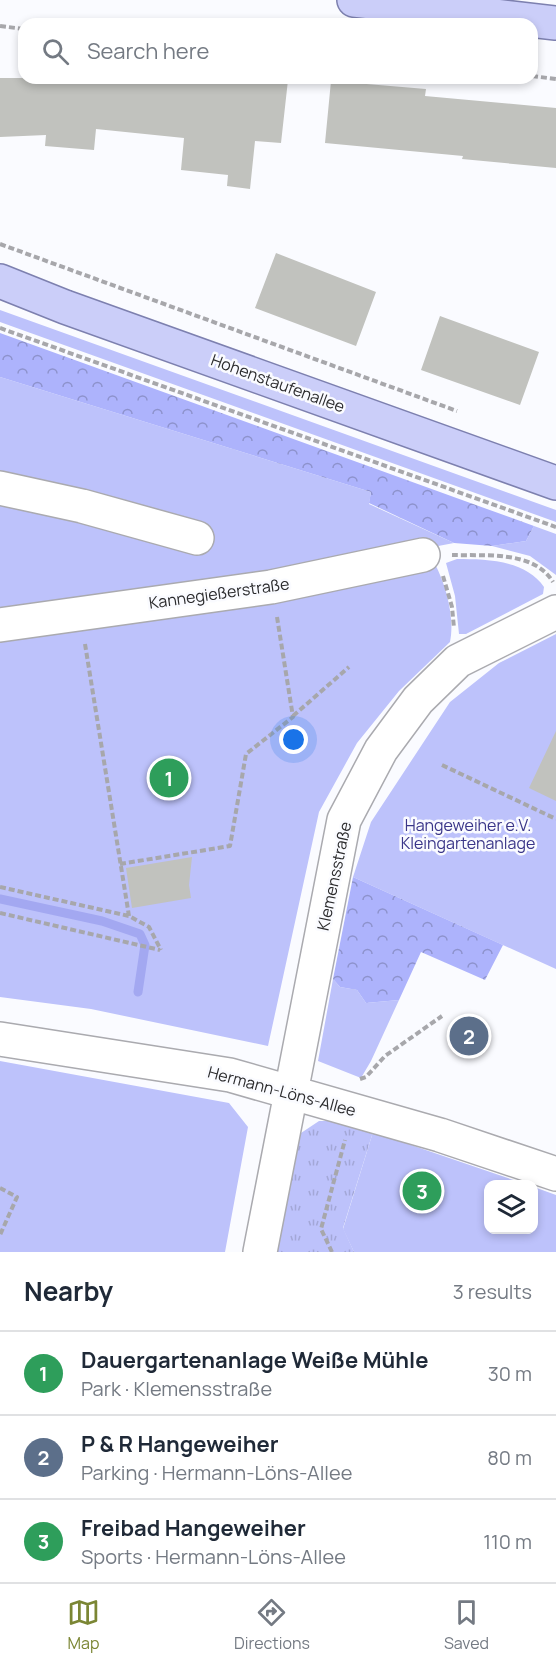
<!DOCTYPE html>
<html lang="en">
<head>
<meta charset="utf-8">
<style>
	:root { --surface:#fff; --page:#f6f6f7; --text:#1f2937; --muted:#747a83; --line:#e0e1e3; --accent:#7b8634 }
	body { margin:0; font-family:Manrope,sans-serif; background:var(--page); color:var(--text) }
	.controls { position:absolute; right:18px; bottom:18px; display:grid; overflow:hidden; border-radius:12px; box-shadow:0 3px 9px #0003 }
	.controls button { width:54px; height:54px; display:grid; place-items:center; padding:0; border:0; border-bottom:2px solid var(--line); background:var(--surface); color:var(--text); font:30px sans-serif }
	.you { position:absolute; left:294px; top:740px; width:21px; height:21px; margin:-15px; border:4px solid #fff; border-radius:50%; background:#1a73e8; box-shadow:0 0 0 9px #1a73e833 }
	.badge { display:grid; place-items:center; width:39px; height:39px; border-radius:50%; background:var(--accent); color:#fff; font-size:20px; font-weight:700 }
	.pin { position:absolute; translate:-50% -50%; border:3px solid #fff; box-shadow:0 2px 6px #0006 }
	.list { margin:0; padding:0; list-style:none }
	h2 { display:flex; justify-content:space-between; align-items:center; height:78px; margin:0; padding:0 24px; font-size:26px }
	h2 small { font-size:20px; font-weight:400; color:var(--muted) }
	.list li { display:grid; grid-template-columns:39px 1fr auto; gap:18px; align-items:center; box-sizing:border-box; height:84px; padding:0 24px; border-top:2px solid var(--line) }
	.list b { display:block; font-size:22px; white-space:nowrap }
	.list p { margin:0; font-size:20px; white-space:nowrap; color:var(--muted) }
	.list em { font-size:20px; font-style:normal; color:var(--muted) }
	.icon { flex:none; width:33px; height:33px; fill:none; stroke:currentColor; stroke-width:2; stroke-linecap:round; stroke-linejoin:round }
	.map { position:relative; flex:none; width:556px; height:1252px; overflow:hidden }
	.search { position:absolute; background:var(--surface); box-shadow:0 3px 9px #0003; left:18px; right:18px; top:18px; height:66px; display:flex; align-items:center; gap:15px; box-sizing:border-box; padding:0 21px; border-radius:18px; color:var(--muted); font-size:22px }
	.sheet { height:330px; background:var(--surface) }
	nav { display:flex; justify-content:space-around; align-items:center; box-sizing:border-box; height:84px; border-top:2px solid var(--line); background:var(--surface); font-size:16px; color:var(--muted) }
	nav a { display:grid; justify-items:center; gap:3px }
	nav .on { color:var(--accent) }
	.map>svg:first-child { display:block }
	.green { fill:#bdc2fb }
	.forest { fill:url(#forest-crowns) }
	.park { fill:url(#park-tufts) }
	.lines { fill:none; stroke-linecap:round; stroke-linejoin:round }
	.stream { stroke:#a3a8f1; stroke-width:9 }
	.building { fill:#c1c2be }
	.minor-casing { stroke:#aaaaaf; stroke-width:36 }
	.major-casing { stroke:#7d80af; stroke-width:36 }
	.path { stroke:#a7a7ab; stroke-width:4; stroke-dasharray:6 3; stroke-linecap:butt }
	.minor { stroke:#fff; stroke-width:33 }
	.major { stroke:#cbcef9; stroke-width:33 }
	.labels { text-anchor:middle; dominant-baseline:central; stroke-width:5; stroke-linejoin:round; paint-order:stroke }
	.street-label { font-size:16px; fill:#2b2b2d; stroke:#fafbff }
	.park-label { font-size:16px; fill:#3a3689; stroke:#fafbff }
</style>
</head>
<body>
<div class="map">
<svg width="556" height="1252" viewBox="0 0 556 1252">
	<defs>
		<pattern id="forest-crowns" width="20" height="18" patternUnits="userSpaceOnUse" patternTransform="scale(1.5)"><rect width="20" height="18" fill="#adb3fc"/><path d="M2 6a3 3 0 1 1 6 0M12 15a3 3 0 1 1 6 0" fill="none" stroke="#8d92cc"/></pattern>
		<pattern id="park-tufts" width="24" height="20" patternUnits="userSpaceOnUse" patternTransform="scale(1.5)"><rect width="24" height="20" fill="#bdc2fb"/><path d="M3 7l-1-3M5 7V3M7 7l1-3M15 17l-1-3M17 17v-4M19 17l1-3" fill="none" stroke="#a3a7d7"/></pattern>
	</defs>
	<rect width="100%" height="100%" fill="#fafbff"/>
	<path class="green" d="M 0,310 L 556,510 L 556,522 L 25,331 L 0,322 Z
		M 0,377 L 371,492 L 369,504 L 454,543 L 338,565 L 0,617 Z
		M 534,526 L 556,534 L 556,575 L 530,556 L 492,546 L 526,541 Z
		M 457,559 C 486,559 526,560 544,587 L 543,594 L 466,634 L 459,634 L 455,596 L 446,563 Z
		M 435,564 C 446,585 455,618 450,642 L 399,691 L 357,743 L 319,812 L 268,1046 L 91,1009 L 0,997 L 0,637 Z
		M 556,634 L 556,969 L 353,877 L 371,822 L 450,702 L 499,663 Z
		M 333,979 L 340,987 L 357,990 L 366,1003 L 399,1000 L 371,1061 L 361,1078 L 318,1061 Z
		M 0,1061 L 229,1103 L 248,1127 L 225,1252 L 0,1252 Z
		M 373,1132 L 525,1184 L 488,1184 L 488,1230 L 534,1230 L 534,1187 L 556,1195 L 556,1252 L 354,1252 L 343,1229 Z"/>
	<path class="forest" d="M 0,333 L 534,526 L 526,541 L 492,546 L 454,543 L 369,503 L 371,492 L 0,377 Z
		M 353,877 L 503,945 L 485,980 L 421,952 L 399,1000 L 366,1003 L 357,990 L 340,987 L 333,979 Z"/>
	<path class="park" d="M 319,1121 L 341,1121 L 373,1132 L 343,1228 L 354,1252 L 270,1252 L 292,1155 L 301,1133 Z"/>
	<g class="lines">
		<path class="stream" d="M 0,899 L 102,921 L 140,934 L 145,945 L 138,992"/>
	</g>
	<path class="building" d="M 0,78 L 142,78 L 185,82 L 186,78 L 288,80 L 281,143 L 255,141 L 250,189 L 227,186 L 228,175 L 181,170 L 184,138 L 96,129 L 94,150 L 45,146 L 46,135 L 0,137 Z
		M 331,81 L 426,89 L 425,96 L 556,108 L 556,168 L 462,159 L 463,156 L 325,143 Z
		M 276,253 L 376,292 L 356,346 L 255,308 Z
		M 440,316 L 539,352 L 520,405 L 421,370 Z
		M 556,731 L 556,801 L 529,788 Z
		M 192,857 L 189,885 L 191,898 L 132,908 L 126,868 Z"/>
	<g class="lines">
		<g class="minor-casing">
			<path id="minor" d="M 0,488 L 82,506 L 197,538
				M 0,625 L 271,587 L 423,555
				M 0,1039 L 230,1075 L 440,1135 L 556,1174
				M 260,1252 L 344,820 L 381,750 L 418,700 L 458,661 L 556,612"/>
		</g>
		<g class="major-casing">
			<path id="major" d="M 354,0 L 556,23
				M 0,281 L 65,307 L 556,483"/>
		</g>
		<path class="path" d="M 0,26 L 24,29
			M 532,76 L 556,79
			M 0,244 L 457,411
			M 0,328 L 556,527
			M 452,555 C 484,556 534,550 553,582
			M 443,576 L 452,607 L 454,628
			M 85,644 L 129,916
			M 293,716 L 349,667
			M 442,765 L 556,819
			M 120,864 L 230,846 L 246,754 L 293,717 L 277,617
			M 0,887 L 129,916 L 149,927 L 161,950
			M 0,913 L 160,950
			M 360,1079 L 366,1077 L 385,1056 L 442,1016
			M 0,1188 L 17,1197 L 0,1235
			M 332,1252 L 321,1229 L 345,1140"/>
		<use href="#minor" class="minor"/>
		<use href="#major" class="major"/>
	</g>
	<g class="labels">
		<g class="street-label">
			<text transform="translate(278 383) rotate(20)">Hohenstaufenallee</text>
			<text transform="translate(219 593) rotate(-8)">Kannegießerstraße</text>
			<text transform="translate(334 876) rotate(-78)">Klemensstraße</text>
			<text transform="translate(282 1091) rotate(15)">Hermann-Löns-Allee</text>
		</g>
		<g class="park-label">
			<text x="468" y="825">Hangeweiher e.V.<tspan x="468" dy="18">Kleingartenanlage</tspan></text>
		</g>
	</g>
</svg>
<div class="controls">
<button><svg class="icon" aria-label="layers" viewBox="0 0 24 24"><path d="M12 4l9 5-9 5-9-5zM3 14l9 5 9-5"/></svg></button>
</div>
<div class="you"></div>
<div class="pin badge" style="left:169px;top:778px;background:#2e9e5b">1</div>
<div class="pin badge" style="left:469px;top:1036px;background:#5c6f8a">2</div>
<div class="pin badge" style="left:422px;top:1191px;background:#2e9e5b">3</div>
<div class="search"><svg class="icon" aria-label="search" viewBox="0 0 24 24"><circle cx="10" cy="10" r="6"/><path d="M15 15l6 6"/></svg>Search here</div>
</div>
<section class="sheet">
<h2>Nearby<small>3 results</small></h2>
<ul class="list">
<li><span class="badge" style="background:#2e9e5b">1</span><div><b>Dauergartenanlage Weiße Mühle</b><p>Park · Klemensstraße</p></div><em>30 m</em></li>
<li><span class="badge" style="background:#5c6f8a">2</span><div><b>P &amp; R Hangeweiher</b><p>Parking · Hermann-Löns-Allee</p></div><em>80 m</em></li>
<li><span class="badge" style="background:#2e9e5b">3</span><div><b>Freibad Hangeweiher</b><p>Sports · Hermann-Löns-Allee</p></div><em>110 m</em></li>
</ul>
</section>
<nav>
<a class="on"><svg class="icon" aria-label="map" viewBox="0 0 24 24"><path d="M3 6l6-2 6 2 6-2v14l-6 2-6-2-6 2zM9 4v14M15 6v14"/></svg>Map</a>
<a><svg class="icon" aria-label="directions" viewBox="0 0 24 24"><path d="M12 3l9 9-9 9-9-9zM9 14v-3h6M13 9l2 2-2 2"/></svg>Directions</a>
<a><svg class="icon" aria-label="saved" viewBox="0 0 24 24"><path d="M7 4h10v16l-5-4-5 4z"/></svg>Saved</a>
</nav>
</body>
</html>
